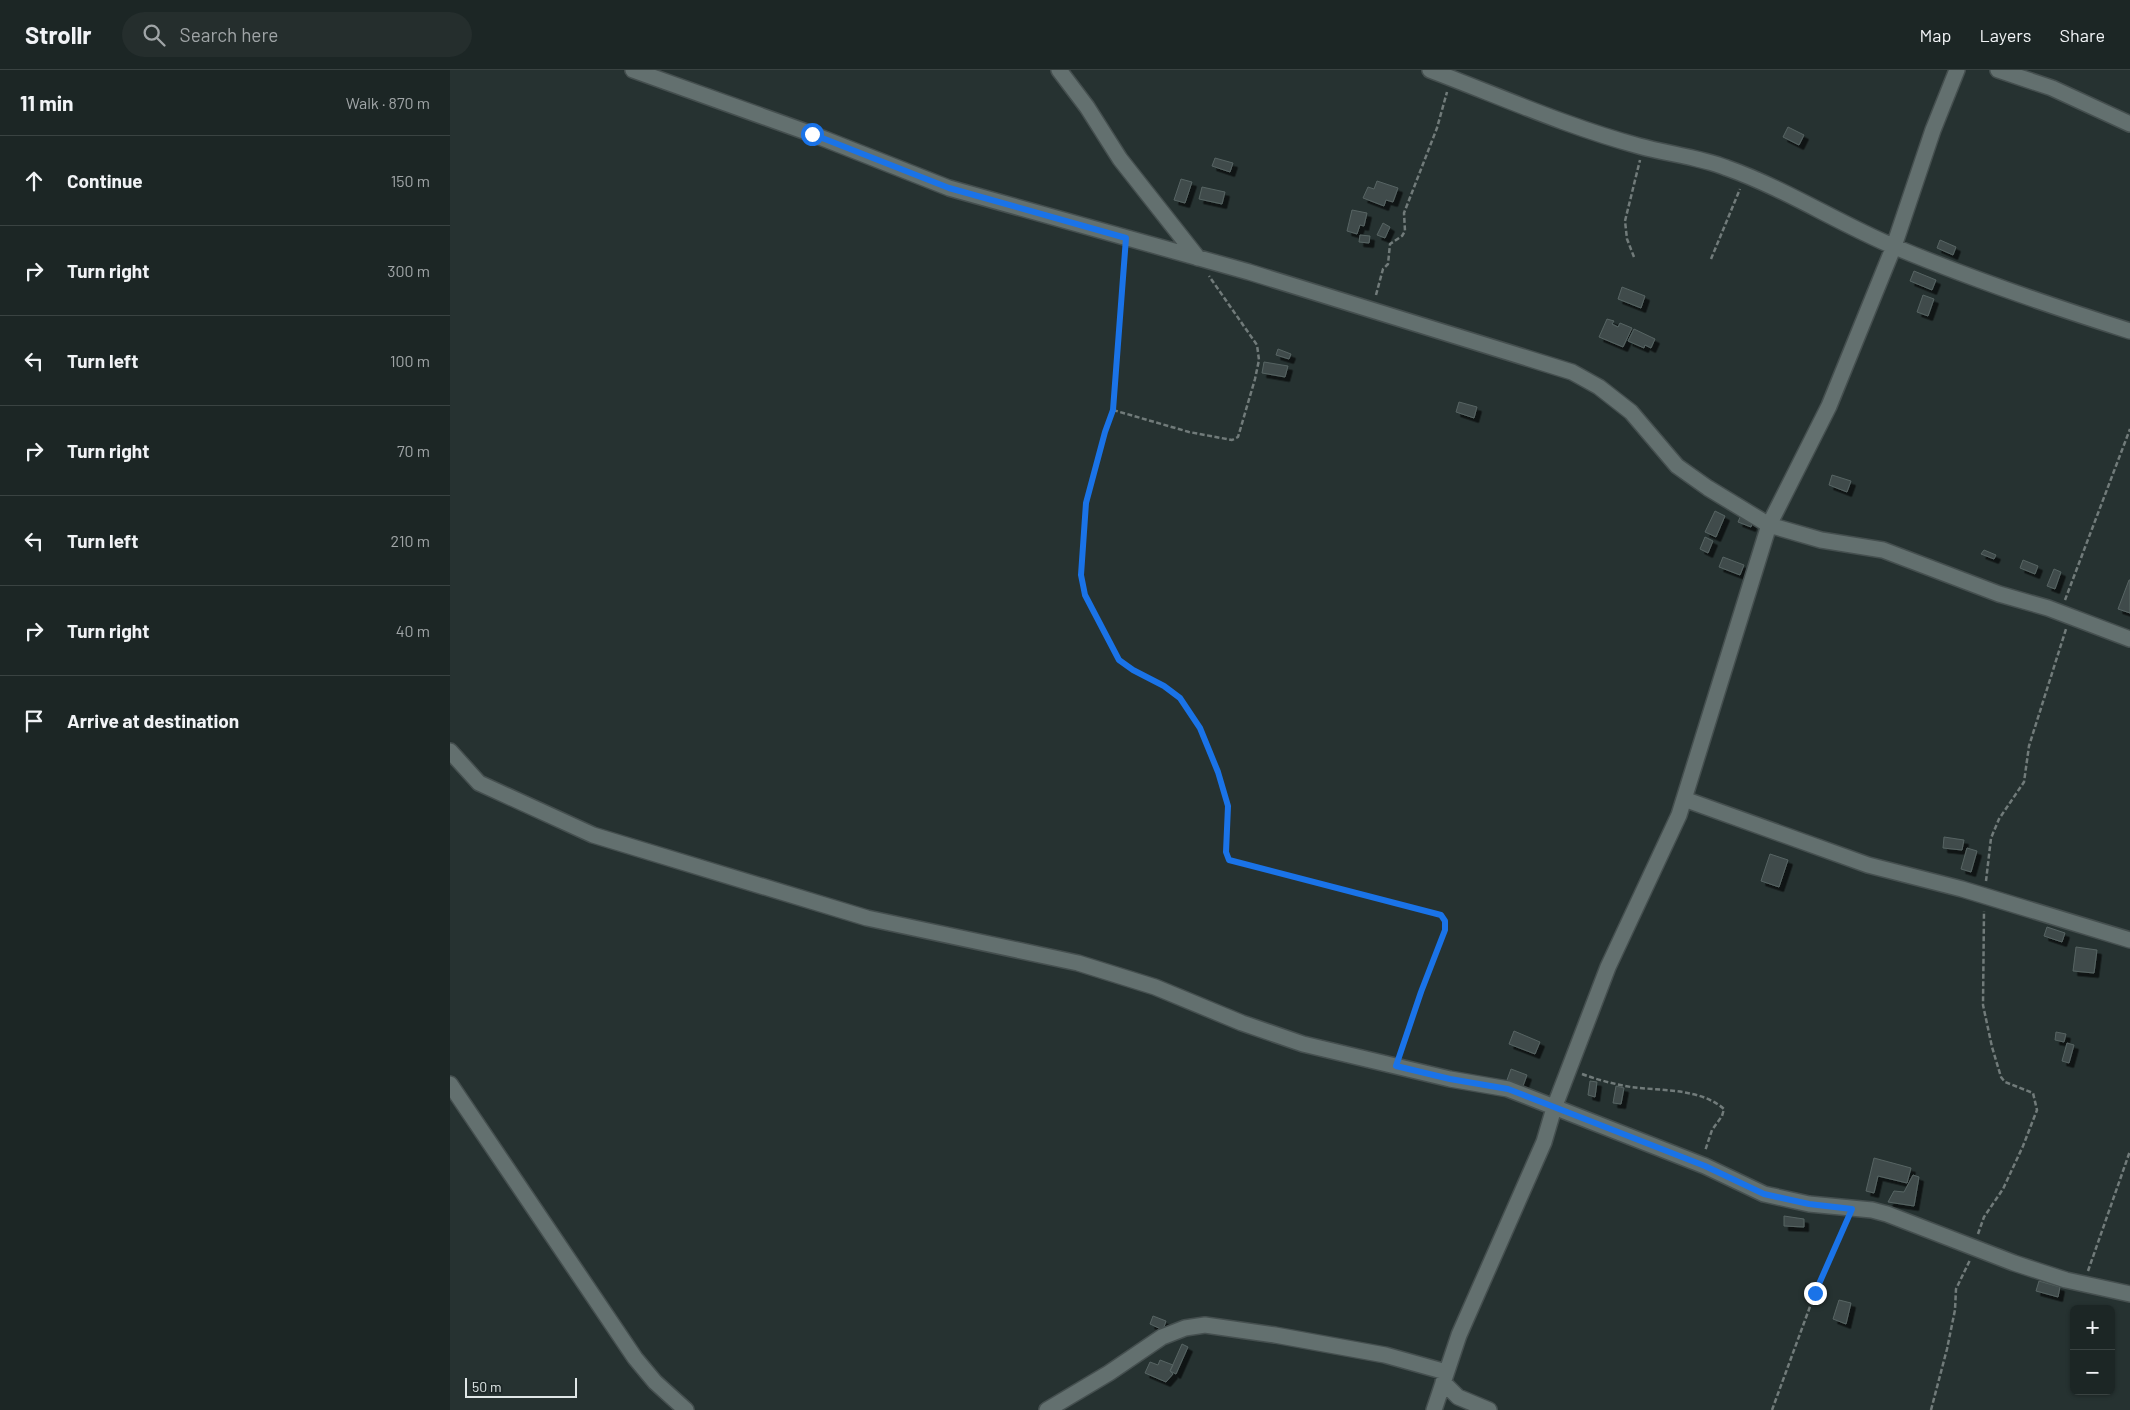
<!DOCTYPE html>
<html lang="en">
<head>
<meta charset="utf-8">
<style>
	:root { --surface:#1c2625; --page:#252e2d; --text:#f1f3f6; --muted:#a0a5a7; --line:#3a4342 }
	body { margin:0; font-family:Barlow,sans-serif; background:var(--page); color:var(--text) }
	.controls { position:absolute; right:15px; bottom:15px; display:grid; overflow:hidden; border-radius:8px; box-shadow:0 1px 4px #0004 }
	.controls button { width:45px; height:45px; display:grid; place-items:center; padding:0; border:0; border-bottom:1px solid var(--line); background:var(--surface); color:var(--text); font:25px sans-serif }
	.scale { position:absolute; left:15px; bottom:12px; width:112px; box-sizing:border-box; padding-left:5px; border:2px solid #e0e7e7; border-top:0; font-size:14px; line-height:18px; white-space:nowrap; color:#e0e7e7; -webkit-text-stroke:4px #1d2828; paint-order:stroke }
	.stop { position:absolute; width:15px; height:15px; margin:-11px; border:4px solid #1a73e8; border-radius:50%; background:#fff }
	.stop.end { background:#1a73e8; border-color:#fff; box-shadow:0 1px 5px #0008 }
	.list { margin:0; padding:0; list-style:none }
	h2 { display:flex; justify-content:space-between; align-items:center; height:65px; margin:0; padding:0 20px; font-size:21px }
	h2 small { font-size:16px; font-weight:400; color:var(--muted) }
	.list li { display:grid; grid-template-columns:32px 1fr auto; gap:15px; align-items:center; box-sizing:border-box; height:90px; padding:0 20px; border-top:1px solid var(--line) }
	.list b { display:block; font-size:19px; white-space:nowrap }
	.list em { font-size:16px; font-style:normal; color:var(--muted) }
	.icon { flex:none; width:28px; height:28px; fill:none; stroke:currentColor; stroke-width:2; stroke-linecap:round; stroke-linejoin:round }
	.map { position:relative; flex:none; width:1680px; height:1340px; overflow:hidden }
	header { display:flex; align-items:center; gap:30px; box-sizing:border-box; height:70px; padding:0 25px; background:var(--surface); border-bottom:1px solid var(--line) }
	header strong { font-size:24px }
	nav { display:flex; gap:28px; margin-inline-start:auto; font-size:18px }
	.search { width:350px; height:45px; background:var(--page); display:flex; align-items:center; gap:12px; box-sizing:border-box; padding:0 18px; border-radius:28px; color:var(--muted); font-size:19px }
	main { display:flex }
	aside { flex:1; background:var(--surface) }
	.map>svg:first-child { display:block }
	.building { fill:#404c4c; stroke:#576463; filter:url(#shadow) }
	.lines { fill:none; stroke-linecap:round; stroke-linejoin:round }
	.minor-casing { stroke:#454f4f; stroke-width:18 }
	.path { stroke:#717b7a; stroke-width:2.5; stroke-dasharray:5 2.5; stroke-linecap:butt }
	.minor { stroke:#63706f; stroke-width:15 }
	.route { stroke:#1a73e8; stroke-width:6 }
</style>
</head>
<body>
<header>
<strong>Strollr</strong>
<div class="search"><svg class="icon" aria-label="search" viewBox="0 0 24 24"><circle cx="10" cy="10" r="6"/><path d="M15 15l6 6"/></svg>Search here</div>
<nav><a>Map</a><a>Layers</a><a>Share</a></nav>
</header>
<main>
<aside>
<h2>11 min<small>Walk · 870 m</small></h2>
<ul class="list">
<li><svg class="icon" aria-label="ahead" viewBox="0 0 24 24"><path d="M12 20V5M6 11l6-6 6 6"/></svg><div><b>Continue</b></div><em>150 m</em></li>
<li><svg class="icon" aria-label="right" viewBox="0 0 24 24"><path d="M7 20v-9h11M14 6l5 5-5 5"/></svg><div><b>Turn right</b></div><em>300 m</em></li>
<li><svg class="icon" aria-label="left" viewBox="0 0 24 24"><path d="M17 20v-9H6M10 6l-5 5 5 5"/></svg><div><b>Turn left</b></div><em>100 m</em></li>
<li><svg class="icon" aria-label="right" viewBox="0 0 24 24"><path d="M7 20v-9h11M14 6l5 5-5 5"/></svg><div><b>Turn right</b></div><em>70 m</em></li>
<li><svg class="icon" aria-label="left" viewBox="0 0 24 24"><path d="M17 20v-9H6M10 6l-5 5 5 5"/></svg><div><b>Turn left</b></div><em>210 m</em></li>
<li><svg class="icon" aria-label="right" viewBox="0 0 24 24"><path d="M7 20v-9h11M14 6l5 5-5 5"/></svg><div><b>Turn right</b></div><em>40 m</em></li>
<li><svg class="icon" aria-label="arrive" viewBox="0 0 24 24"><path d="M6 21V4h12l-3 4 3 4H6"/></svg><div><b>Arrive at destination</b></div></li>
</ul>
</aside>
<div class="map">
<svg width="1680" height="1340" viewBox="0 0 1680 1340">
	<defs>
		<filter id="shadow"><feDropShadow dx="4.5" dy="4.5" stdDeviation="0" flood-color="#0009"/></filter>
	</defs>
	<rect width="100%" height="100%" fill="#263231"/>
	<path class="building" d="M 1338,57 L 1354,65 L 1349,75 L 1333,67 Z
		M 765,88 L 783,93 L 780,102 L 762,96 Z
		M 731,109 L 742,112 L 735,133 L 724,130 Z
		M 927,111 L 948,118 L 943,132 L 936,130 L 934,136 L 913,128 L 918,117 L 924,119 Z
		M 752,117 L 775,122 L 772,134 L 749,129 Z
		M 902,140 L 917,143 L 914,156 L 910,155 L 907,164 L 897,161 Z
		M 933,153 L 940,157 L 935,168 L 927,165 Z
		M 910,165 L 920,166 L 919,173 L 909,172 Z
		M 1490,170 L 1506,177 L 1503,185 L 1487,178 Z
		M 1464,201 L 1486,210 L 1482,220 L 1460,211 Z
		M 1172,217 L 1195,226 L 1191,238 L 1168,229 Z
		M 1473,225 L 1484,229 L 1478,246 L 1467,242 Z
		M 1157,249 L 1164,251 L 1162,254 L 1168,257 L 1170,253 L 1182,258 L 1173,277 L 1149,267 Z
		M 1184,259 L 1205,269 L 1201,278 L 1195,275 L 1194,278 L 1178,271 Z
		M 828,279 L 841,284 L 839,289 L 826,285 Z
		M 814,292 L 838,296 L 835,307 L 812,303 Z
		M 1009,332 L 1027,337 L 1024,348 L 1006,342 Z
		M 1382,405 L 1401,411 L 1397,422 L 1379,415 Z
		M 1265,441 L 1275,446 L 1266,467 L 1255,462 Z
		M 1291,445 L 1303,451 L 1301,457 L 1288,452 Z
		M 1255,467 L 1263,471 L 1258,483 L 1250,479 Z
		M 1534,480 L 1546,485 L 1544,489 L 1531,484 Z
		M 1273,487 L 1294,495 L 1290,505 L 1269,497 Z
		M 1573,490 L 1588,496 L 1585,504 L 1570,498 Z
		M 1604,499 L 1611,502 L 1605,519 L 1597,516 Z
		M 1679,510 L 1680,510 L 1680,543 L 1668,539 Z
		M 1494,767 L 1514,770 L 1512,780 L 1493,778 Z
		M 1517,778 L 1527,781 L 1521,802 L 1511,799 Z
		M 1320,784 L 1338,790 L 1329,817 L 1311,811 Z
		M 1597,857 L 1615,863 L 1612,872 L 1594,866 Z
		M 1626,877 L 1647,880 L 1644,903 L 1623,901 Z
		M 1064,961 L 1090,972 L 1085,984 L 1059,974 Z
		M 1606,962 L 1616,964 L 1614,972 L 1605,970 Z
		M 1617,973 L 1624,975 L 1619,993 L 1612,991 Z
		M 1061,999 L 1077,1005 L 1073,1016 L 1057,1010 Z
		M 1140,1011 L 1147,1012 L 1145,1027 L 1138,1025 Z
		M 1166,1016 L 1174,1018 L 1171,1034 L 1163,1033 Z
		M 1424,1088 L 1461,1098 L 1457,1113 L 1428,1106 L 1424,1123 L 1416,1121 Z
		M 1463,1105 L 1469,1107 L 1464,1136 L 1438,1132 L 1444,1121 L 1454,1122 Z
		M 1334,1146 L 1354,1149 L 1354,1157 L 1334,1156 Z
		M 1589,1211 L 1610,1217 L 1608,1227 L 1586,1221 Z
		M 1389,1230 L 1401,1233 L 1396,1254 L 1383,1249 Z
		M 703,1246 L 716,1251 L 713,1260 L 700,1254 Z
		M 732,1274 L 738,1277 L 726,1304 L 720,1301 Z
		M 710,1290 L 723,1295 L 720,1301 L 723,1304 L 716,1312 L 695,1303 L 700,1292 L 708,1295 Z"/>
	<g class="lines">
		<g class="minor-casing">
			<path id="minor" d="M 183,0 L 362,64 L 499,118 L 799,202 L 1122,302 L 1149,317 L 1181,342 L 1227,396 L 1258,418 L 1319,455 L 1371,470 L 1433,480 L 1549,524 L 1598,538 L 1680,569
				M 609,0 L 637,37 L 670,89 L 748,188
				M 980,0 C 1049,26 1118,57 1189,76 C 1218,84 1249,87 1277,98 C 1336,119 1388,153 1445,177 C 1522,209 1601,236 1680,261
				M 1548,0 L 1602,18 L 1680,54
				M 0,681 L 29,713 L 143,765 L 417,848 L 628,893 L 705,917 L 792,953 L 853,974 L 1000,1009 L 1058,1019 L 1255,1096 L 1314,1124 L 1359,1134 L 1422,1140 L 1437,1144 L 1564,1193 L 1616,1210 L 1680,1224
				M 1234,729 L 1418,795 L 1512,819 L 1680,870
				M 0,1014 L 185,1288 L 205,1312 L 236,1340
				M 993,1312 L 1008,1327 L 1039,1340
				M 597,1340 L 659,1303 L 712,1267 L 735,1258 L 755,1255 L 825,1265 L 935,1285 L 996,1302
				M 984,1340 L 1009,1265 L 1094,1072 L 1104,1038 L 1158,897 L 1229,745 L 1319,455 L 1379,336 L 1444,176 L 1483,60 L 1507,0"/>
		</g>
		<path class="path" d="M 676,181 L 663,340 L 655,362 L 635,433 L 631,505 L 635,525 L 669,590 L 683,600 L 713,616 L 730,628 L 749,657 L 768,702 L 777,736 L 776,782 L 779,790 L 991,845 L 995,851 L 995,860 L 950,983
			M 1184,187 L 1177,169 L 1175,151 L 1190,90
			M 1261,189 L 1290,119
			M 926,225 L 933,199 L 938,194 L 940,174 L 952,166 L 955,161 L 954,143 L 987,58 L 997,22
			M 663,340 L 739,362 L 782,370 L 788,367 L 805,309 L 809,290 L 807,275 L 759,206
			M 1615,530 L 1680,359
			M 1536,811 L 1541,768 L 1549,749 L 1574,712 L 1579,676 L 1616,559
			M 1132,1004 C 1148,1010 1164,1014 1181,1017 C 1211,1021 1250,1018 1274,1039 L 1272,1046 L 1262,1060 L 1255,1081
			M 1528,1164 L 1534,1147 L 1553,1119 L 1573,1076 L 1587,1040 L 1583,1023 L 1555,1012 L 1551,1007 L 1542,977 L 1533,935 L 1534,841
			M 1638,1201 L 1680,1081
			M 1322,1340 L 1365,1223 L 1395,1153
			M 1481,1340 L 1497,1279 L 1505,1240 L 1506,1219 L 1520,1190"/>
		<use href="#minor" class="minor"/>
	</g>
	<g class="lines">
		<path class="route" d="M 362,64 L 499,118 L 676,168 L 663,340 L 655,362 L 636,433 L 631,505 L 635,525 L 669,590 L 683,600 L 714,616 L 730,628 L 750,658 L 768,702 L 778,736 L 776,782 L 779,790 L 991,845 L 995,851 L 995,860 L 971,922 L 946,996 L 1000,1009 L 1058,1019 L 1255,1096 L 1314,1124 L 1359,1134 L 1402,1139 L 1365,1223"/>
	</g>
</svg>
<div class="controls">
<button>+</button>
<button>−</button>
</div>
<div class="scale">50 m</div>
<div class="stop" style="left:362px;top:64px"></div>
<div class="stop end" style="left:1365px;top:1223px"></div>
</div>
</main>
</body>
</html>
